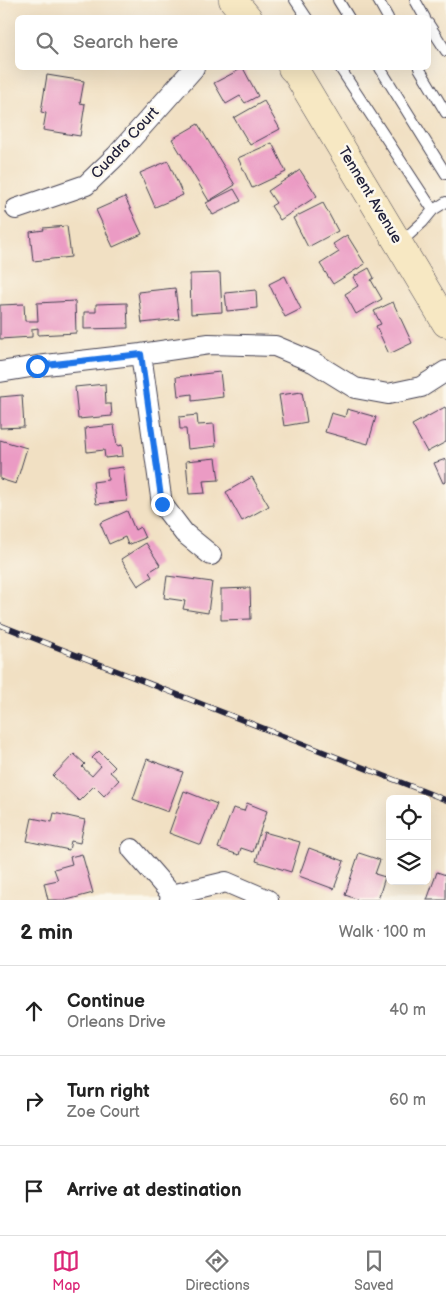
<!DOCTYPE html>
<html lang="en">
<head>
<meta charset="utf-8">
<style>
	:root { --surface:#fff; --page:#f6f6f6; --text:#222; --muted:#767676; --line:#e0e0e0; --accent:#db2777 }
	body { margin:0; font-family:"Balsamiq Sans",sans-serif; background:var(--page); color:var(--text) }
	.controls { position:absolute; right:15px; bottom:15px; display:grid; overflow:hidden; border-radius:8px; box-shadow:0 5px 20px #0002 }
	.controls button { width:45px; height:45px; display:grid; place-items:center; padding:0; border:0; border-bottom:1px solid var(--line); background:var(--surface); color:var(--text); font:25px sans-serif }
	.stop { position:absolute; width:15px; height:15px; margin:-11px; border:4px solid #1a73e8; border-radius:50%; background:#fff }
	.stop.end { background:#1a73e8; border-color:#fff; box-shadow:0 1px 5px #0008 }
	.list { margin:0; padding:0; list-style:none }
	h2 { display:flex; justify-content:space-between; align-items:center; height:65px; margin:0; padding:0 20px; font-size:21px }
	h2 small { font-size:16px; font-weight:400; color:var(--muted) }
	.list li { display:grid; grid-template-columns:32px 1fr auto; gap:15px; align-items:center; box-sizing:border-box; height:90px; padding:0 20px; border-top:1px solid var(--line) }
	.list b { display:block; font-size:19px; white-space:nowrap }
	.list p { margin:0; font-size:16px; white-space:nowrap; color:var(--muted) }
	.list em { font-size:16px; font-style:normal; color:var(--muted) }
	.icon { flex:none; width:28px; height:28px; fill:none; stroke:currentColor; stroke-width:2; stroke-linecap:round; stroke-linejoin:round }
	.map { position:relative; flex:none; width:446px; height:900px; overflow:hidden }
	.search { position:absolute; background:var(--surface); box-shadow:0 5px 20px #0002; left:15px; right:15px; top:15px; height:55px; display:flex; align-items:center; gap:12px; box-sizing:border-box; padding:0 18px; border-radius:8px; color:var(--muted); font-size:19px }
	.sheet { height:335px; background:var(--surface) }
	nav { display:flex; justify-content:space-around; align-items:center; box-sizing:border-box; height:70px; border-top:1px solid var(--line); background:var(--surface); font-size:14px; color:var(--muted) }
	nav a { display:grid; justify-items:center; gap:2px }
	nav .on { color:var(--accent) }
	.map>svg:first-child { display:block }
	.building { fill:#eb9bc4 }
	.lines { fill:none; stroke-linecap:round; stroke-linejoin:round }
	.lane-casing { stroke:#413e4f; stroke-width:12 }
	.street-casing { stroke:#413e4f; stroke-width:22 }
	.secondary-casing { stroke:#413e4f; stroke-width:29 }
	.lane { stroke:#fff; stroke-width:10 }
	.street { stroke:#fff; stroke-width:20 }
	.secondary { stroke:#f7e8c3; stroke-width:28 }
	.rail-casing { stroke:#22223b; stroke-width:5.5 }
	.rail { stroke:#fbf7ec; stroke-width:4; stroke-dasharray:11; stroke-linecap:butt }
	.route { stroke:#1a73e8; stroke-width:6 }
	.labels { text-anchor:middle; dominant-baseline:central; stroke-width:5; stroke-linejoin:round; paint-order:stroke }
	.street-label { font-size:15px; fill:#22223b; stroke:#fbf7ec }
</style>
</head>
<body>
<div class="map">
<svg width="446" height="900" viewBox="0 0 446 900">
	<rect width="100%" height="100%" fill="#fbf7ec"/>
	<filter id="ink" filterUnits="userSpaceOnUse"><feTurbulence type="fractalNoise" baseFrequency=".02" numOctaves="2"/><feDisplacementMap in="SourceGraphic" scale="10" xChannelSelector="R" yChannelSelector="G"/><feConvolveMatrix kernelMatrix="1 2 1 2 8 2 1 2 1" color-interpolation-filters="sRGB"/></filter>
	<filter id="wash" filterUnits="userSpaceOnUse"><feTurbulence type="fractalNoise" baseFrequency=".0096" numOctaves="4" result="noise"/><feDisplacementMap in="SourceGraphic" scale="20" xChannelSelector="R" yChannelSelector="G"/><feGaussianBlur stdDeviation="1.12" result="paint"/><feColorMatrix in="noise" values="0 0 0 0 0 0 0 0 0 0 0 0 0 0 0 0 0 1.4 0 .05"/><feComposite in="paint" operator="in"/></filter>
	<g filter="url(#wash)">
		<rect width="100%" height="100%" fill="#f1e0c3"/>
		<g id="blocks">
			<path class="building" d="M 243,68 L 258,96 L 245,103 L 240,96 L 226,104 L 214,83 Z
				M 47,75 L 84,81 L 80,103 L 85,104 L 80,136 L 43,130 L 46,113 L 41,112 Z
				M 264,101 L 280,129 L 250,145 L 234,118 Z
				M 198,124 L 235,185 L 209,201 L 172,139 Z
				M 272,143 L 286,172 L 252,188 L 238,158 Z
				M 168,161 L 183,195 L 155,207 L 140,173 Z
				M 300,170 L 317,196 L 280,220 L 271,206 L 276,203 L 268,191 Z
				M 234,189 L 241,201 L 213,215 L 206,203 Z
				M 125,197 L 142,234 L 113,247 L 96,210 Z
				M 323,203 L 338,231 L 308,247 L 293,218 Z
				M 67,226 L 71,257 L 33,261 L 30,232 L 44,230 L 43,228 Z
				M 347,235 L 365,264 L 333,284 L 320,264 L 339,252 L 333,244 Z
				M 369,268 L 374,278 L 371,280 L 382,299 L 356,314 L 345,294 L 358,286 L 353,277 Z
				M 220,273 L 222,312 L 191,314 L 190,274 Z
				M 285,276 L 301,309 L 285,317 L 269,284 Z
				M 175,288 L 179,319 L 142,323 L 138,292 Z
				M 256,290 L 257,308 L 227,311 L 225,293 Z
				M 75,301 L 76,333 L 38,335 L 38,328 L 32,329 L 32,337 L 0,339 L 0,305 L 24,304 L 25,321 L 38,321 L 37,303 Z
				M 393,302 L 412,343 L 389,354 L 376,326 L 381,324 L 374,311 Z
				M 127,303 L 128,328 L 84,329 L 84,312 L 96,312 L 96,304 Z
				M 220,372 L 223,397 L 192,401 L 192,394 L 178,396 L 176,377 Z
				M 105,384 L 106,404 L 111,404 L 112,416 L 78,419 L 75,387 Z
				M 302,392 L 307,422 L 284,426 L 279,395 Z
				M 22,395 L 24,427 L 0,428 L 0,397 Z
				M 445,407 L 446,409 L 446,442 L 427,452 L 412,425 Z
				M 347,409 L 376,417 L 368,444 L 325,432 L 331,413 L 345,417 Z
				M 197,415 L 198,425 L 214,424 L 216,446 L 188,449 L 186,429 L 180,429 L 179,417 Z
				M 114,425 L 117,446 L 122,445 L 123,456 L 105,458 L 104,450 L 87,452 L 85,428 Z
				M 0,440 L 27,448 L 16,484 L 0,479 Z
				M 216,458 L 219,480 L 203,481 L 205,493 L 189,494 L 186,461 Z
				M 446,459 L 446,482 L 443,483 L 434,463 Z
				M 123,467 L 127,501 L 96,504 L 93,482 L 108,480 L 107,469 Z
				M 252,477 L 269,506 L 242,521 L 226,492 Z
				M 127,511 L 135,530 L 140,527 L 145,538 L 128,545 L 125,537 L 109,544 L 100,523 Z
				M 146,543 L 160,565 L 149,572 L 152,577 L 138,586 L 121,559 Z
				M 167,576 L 212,582 L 208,613 L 183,609 L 185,601 L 164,598 Z
				M 250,588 L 251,619 L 221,620 L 221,589 Z
				M 99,751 L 115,767 L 110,772 L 119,780 L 104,796 L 94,786 L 79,801 L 53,776 L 74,754 L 85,764 L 82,767 L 92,776 L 101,766 L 92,758 Z
				M 147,759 L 183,772 L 168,812 L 133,799 Z
				M 184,791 L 217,804 L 201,845 L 169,833 Z
				M 247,803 L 267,811 L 253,852 L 241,848 L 239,855 L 218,848 L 233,808 L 244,811 Z
				M 54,813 L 85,820 L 80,843 L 71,841 L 69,850 L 27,841 L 32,818 L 52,822 Z
				M 264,832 L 300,842 L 291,872 L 256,861 Z
				M 309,848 L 344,861 L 334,889 L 299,876 Z
				M 359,853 L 380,860 L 375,874 L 385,877 L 378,900 L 359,900 L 345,895 Z
				M 82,854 L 93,893 L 67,900 L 48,900 L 44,883 L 58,880 L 54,869 L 72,864 L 70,857 Z
				M 437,872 L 446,875 L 446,900 L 427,900 Z"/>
		</g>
	</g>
	<g filter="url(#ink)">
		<use href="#blocks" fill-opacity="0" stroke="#413e4f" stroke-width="1"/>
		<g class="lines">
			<g class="lane-casing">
				<path id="lane" d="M 295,0 L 307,18
					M 338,0 L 349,18
					M 378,0 L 388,18
					M 415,0 L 425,18
					M 428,23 L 446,51
					M 340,68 L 433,210
					M 380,68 L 446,174
					M 419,68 L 446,113
					M 400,243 L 423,222 L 433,210 L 446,202"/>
			</g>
			<g class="street-casing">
				<path id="street" d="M 16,209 L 86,185 L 116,156 L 194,68
					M 141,354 L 162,504 L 184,533 L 211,555
					M 0,372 L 37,366 L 141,354 L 209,344 L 275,346 L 313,362 L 355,388 L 388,394 L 421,387 L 446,371
					M 132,849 L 172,895
					M 170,900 L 172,895 L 226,882 L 268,900"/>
			</g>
			<g class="secondary-casing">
				<path id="secondary" d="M 233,0 L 248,18
					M 292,68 L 296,72 L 446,323"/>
			</g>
			<use href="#lane" class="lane"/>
			<use href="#street" class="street"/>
			<use href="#secondary" class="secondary"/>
			<g class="rail-casing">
				<path id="rail" d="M 0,625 L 446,800"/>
			</g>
			<use href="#rail" class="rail"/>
		</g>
	</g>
	<g class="lines" filter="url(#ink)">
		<path class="route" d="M 37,366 L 141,354 L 162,504"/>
	</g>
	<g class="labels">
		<g class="street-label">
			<text transform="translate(125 143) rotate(-47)">Cuadra Court</text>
			<text transform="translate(370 195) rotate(59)">Tennent Avenue</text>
		</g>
	</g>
</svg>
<div class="controls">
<button><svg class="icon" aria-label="locate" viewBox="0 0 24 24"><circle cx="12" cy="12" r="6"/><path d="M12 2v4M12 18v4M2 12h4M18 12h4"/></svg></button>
<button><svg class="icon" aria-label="layers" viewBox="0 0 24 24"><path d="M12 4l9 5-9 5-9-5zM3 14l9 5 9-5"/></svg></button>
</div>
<div class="stop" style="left:37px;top:366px"></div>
<div class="stop end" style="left:162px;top:504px"></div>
<div class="search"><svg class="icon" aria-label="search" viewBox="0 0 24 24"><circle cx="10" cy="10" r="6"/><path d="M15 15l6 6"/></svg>Search here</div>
</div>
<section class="sheet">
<h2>2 min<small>Walk · 100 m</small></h2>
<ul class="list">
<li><svg class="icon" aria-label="ahead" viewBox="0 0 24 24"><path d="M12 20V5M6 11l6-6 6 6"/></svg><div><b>Continue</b><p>Orleans Drive</p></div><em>40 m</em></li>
<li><svg class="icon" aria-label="right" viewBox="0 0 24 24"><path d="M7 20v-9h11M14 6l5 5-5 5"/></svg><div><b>Turn right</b><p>Zoe Court</p></div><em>60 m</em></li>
<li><svg class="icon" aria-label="arrive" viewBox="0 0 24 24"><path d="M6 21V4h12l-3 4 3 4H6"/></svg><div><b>Arrive at destination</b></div></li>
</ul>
</section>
<nav>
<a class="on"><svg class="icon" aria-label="map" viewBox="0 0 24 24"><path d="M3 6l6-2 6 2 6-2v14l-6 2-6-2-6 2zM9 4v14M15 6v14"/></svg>Map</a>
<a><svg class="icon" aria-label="directions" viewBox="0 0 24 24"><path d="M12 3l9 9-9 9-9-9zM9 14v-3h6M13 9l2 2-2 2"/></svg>Directions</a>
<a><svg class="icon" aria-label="saved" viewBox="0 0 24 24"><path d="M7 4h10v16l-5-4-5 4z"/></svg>Saved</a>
</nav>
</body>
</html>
